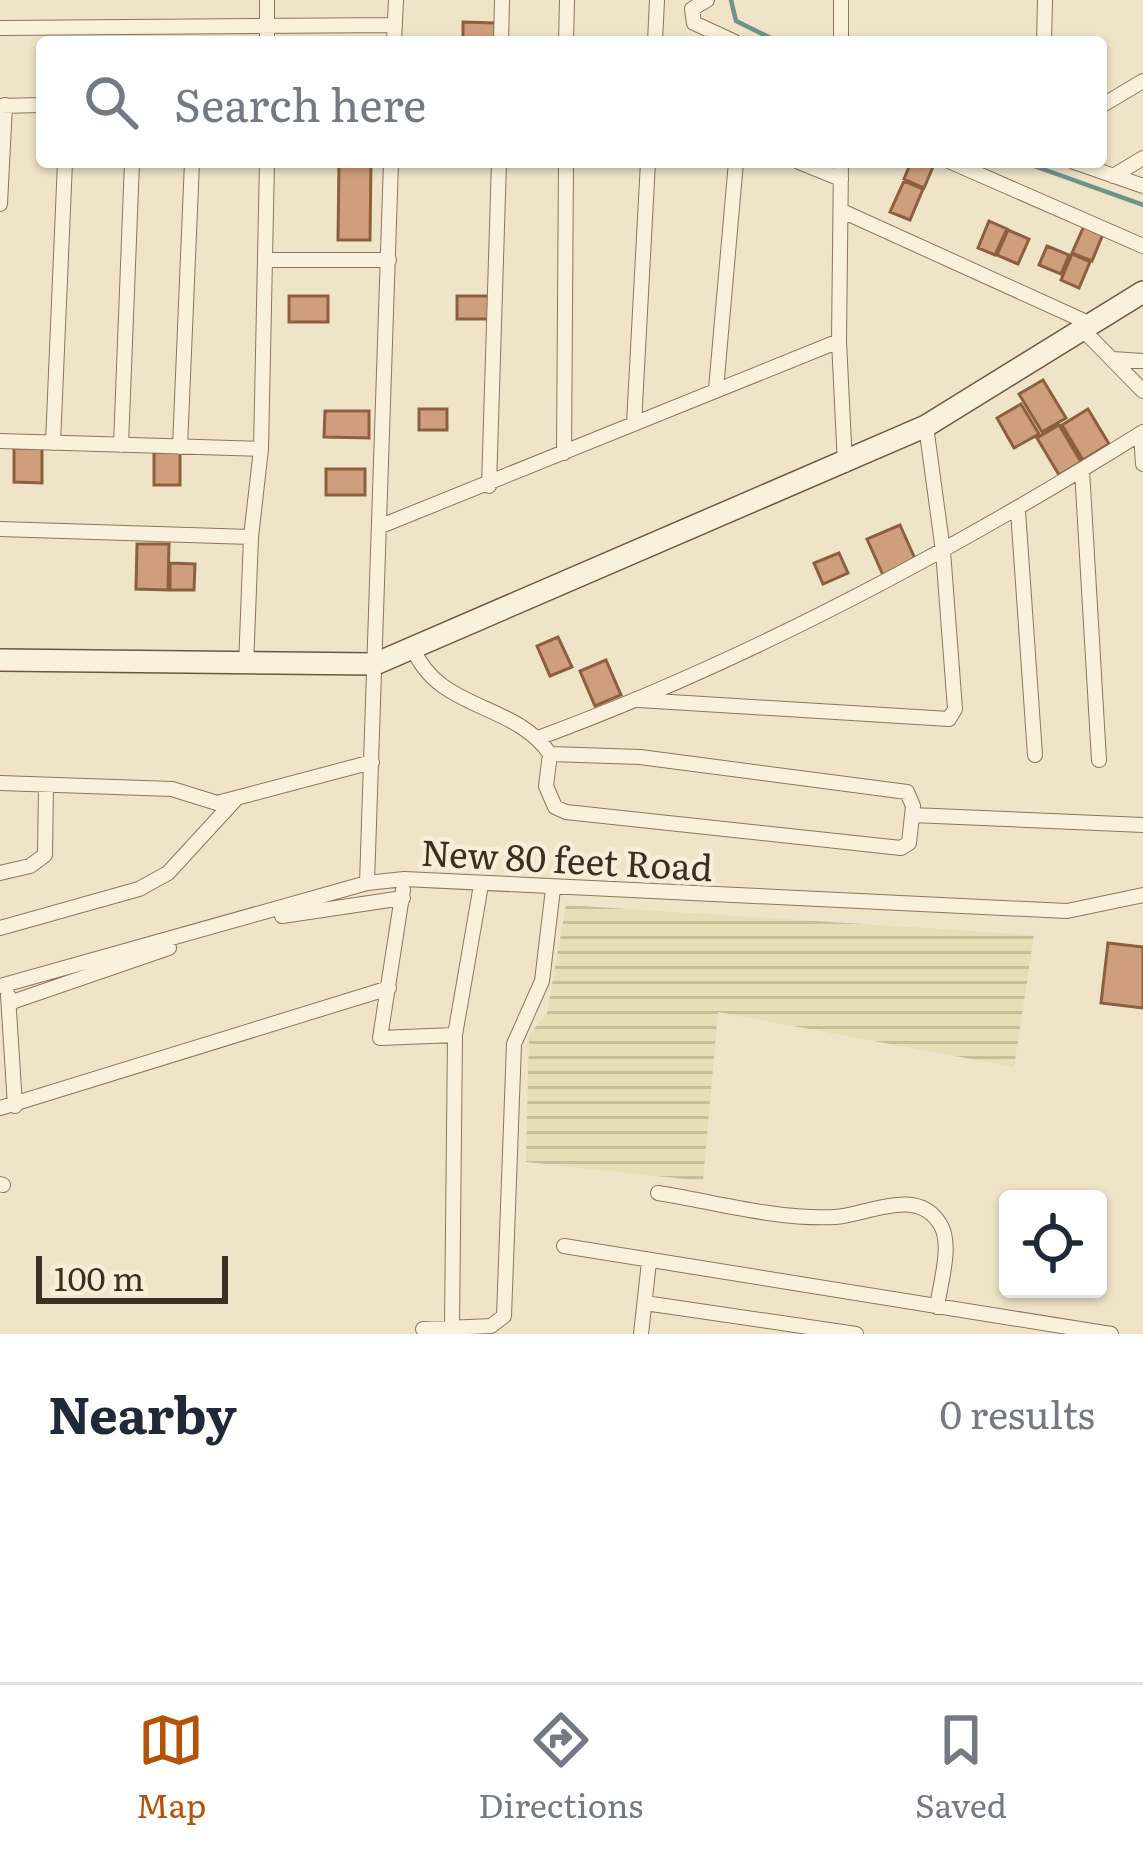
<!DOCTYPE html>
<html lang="en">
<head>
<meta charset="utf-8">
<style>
	:root { --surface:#fff; --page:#f2f2f3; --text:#1f2937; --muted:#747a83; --line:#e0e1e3; --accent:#b45309 }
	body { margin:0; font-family:Literata,serif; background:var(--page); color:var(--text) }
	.controls { position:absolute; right:36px; bottom:36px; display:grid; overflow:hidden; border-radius:12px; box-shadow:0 3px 9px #0004 }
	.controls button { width:108px; height:108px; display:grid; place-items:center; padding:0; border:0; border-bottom:3px solid var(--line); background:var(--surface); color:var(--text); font:60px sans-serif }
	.scale { position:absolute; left:36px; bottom:30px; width:192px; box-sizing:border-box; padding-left:12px; border:6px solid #3d2e20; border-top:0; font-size:33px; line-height:42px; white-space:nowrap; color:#3d2e20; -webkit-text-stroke:9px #f7eed8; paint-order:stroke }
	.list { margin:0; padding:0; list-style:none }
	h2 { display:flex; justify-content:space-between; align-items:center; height:156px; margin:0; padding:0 48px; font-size:51px }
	h2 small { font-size:39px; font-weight:400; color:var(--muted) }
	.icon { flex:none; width:66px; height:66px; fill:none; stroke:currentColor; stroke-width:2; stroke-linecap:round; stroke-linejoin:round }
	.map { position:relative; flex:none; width:1143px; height:1334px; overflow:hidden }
	.search { position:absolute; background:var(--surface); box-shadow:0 3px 9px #0004; left:36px; right:36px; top:36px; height:132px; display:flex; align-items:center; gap:30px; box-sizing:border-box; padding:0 42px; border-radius:12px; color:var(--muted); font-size:45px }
	.sheet { height:348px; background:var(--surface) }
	nav { display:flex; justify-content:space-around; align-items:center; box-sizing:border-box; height:168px; border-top:3px solid var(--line); background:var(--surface); font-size:33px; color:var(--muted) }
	nav a { display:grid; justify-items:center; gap:6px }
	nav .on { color:var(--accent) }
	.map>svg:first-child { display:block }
	.farmland { fill:url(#farmland-rules) }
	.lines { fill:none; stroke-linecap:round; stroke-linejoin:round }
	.stream { stroke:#6f938a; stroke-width:4.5 }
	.building { fill:#cf9f7d; stroke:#8d5f41; stroke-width:3 }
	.street-casing { stroke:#8d765c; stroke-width:16 }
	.secondary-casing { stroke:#6f573f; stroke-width:24 }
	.street { stroke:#faf1dc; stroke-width:14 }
	.secondary { stroke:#faf1dc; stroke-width:21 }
	.labels { text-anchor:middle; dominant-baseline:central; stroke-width:9; stroke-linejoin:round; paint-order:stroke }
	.street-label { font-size:36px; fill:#3d2e20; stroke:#f7eed8 }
</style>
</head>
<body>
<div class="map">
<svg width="1143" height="1334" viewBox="0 0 1143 1334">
	<defs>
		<pattern id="farmland-rules" width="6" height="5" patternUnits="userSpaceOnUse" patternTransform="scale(3)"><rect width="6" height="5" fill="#e6deb5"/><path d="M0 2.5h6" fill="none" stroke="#c6bf9b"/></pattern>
	</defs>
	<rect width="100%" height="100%" fill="#f0e4c8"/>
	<path class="farmland" d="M 566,905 L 1034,935 L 1014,1067 L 718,1012 L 703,1181 L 526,1162 L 529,1035 L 547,1013 Z"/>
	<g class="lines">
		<path class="stream" d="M 731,0 L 736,21 L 779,42
			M 1023,162 L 1143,205"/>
	</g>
	<path class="building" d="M 463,22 L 495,23 L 495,42 L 463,42 Z
		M 339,162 L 371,162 L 370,240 L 338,240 Z
		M 911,162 L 935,162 L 924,188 L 904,179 Z
		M 904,181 L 923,189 L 910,220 L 890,212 Z
		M 989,221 L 1007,229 L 995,255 L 978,248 Z
		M 1084,226 L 1103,234 L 1092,261 L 1072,253 Z
		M 1008,230 L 1029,239 L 1018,264 L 997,255 Z
		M 1047,246 L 1069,255 L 1061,274 L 1039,265 Z
		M 1072,254 L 1090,262 L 1079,288 L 1061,280 Z
		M 289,296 L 328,296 L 328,322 L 289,322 Z
		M 457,296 L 490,296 L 490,319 L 457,319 Z
		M 1043,380 L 1066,418 L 1042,432 L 1019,394 Z
		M 1021,404 L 1039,434 L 1014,448 L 997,418 Z
		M 419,409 L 447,409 L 447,430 L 419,430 Z
		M 1088,409 L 1109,444 L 1083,460 L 1062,425 Z
		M 325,411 L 369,411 L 369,438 L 324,437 Z
		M 1059,425 L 1081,462 L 1059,475 L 1037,438 Z
		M 14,448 L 42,448 L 42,483 L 14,482 Z
		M 154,452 L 180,452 L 180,485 L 154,485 Z
		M 326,469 L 365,469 L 365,495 L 326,495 Z
		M 900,525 L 916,561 L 883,575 L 867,539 Z
		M 137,544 L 169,544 L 168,590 L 136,589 Z
		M 839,553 L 848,573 L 823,584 L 814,563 Z
		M 170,563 L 195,564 L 194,590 L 170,590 Z
		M 558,637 L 572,667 L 550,676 L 537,646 Z
		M 606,660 L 621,695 L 595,706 L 580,671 Z
		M 1108,943 L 1143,947 L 1143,1008 L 1101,1003 Z"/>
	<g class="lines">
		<g class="street-casing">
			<path id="street" d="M 267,0 L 267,42
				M 707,0 L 692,9 L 694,23 L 735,42
				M 0,28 L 395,25
				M 394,42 L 396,0
				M 501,42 L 502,0
				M 566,42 L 567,0
				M 655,42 L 657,0
				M 841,42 L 841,0
				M 1044,42 L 1045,0
				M 0,106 L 42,105
				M 1101,106 L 1143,81
				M 799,162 L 841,179
				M 841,162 L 839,341 L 845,465
				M 951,162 L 1143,246
				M 1074,162 L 1143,186
				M 1113,176 L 1143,158
				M 0,204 L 5,105
				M 842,211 L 1093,325
				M 265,260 L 389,260
				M 1084,331 L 1143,391
				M 1113,359 L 1143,361
				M 716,389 L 736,162
				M 634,424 L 648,162
				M 1141,433 L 1143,464
				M 0,441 L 261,449
				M 53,443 L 65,162
				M 121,445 L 132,162
				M 180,447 L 192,162
				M 564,453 L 566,162
				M 1082,470 L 1099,760
				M 489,486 L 499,162
				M 1018,511 L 1035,755
				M 381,526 L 839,341
				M 0,529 L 251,537
				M 413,648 C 438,711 515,702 550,754 L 640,757 L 907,792 L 913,806 L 909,843 L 901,848 L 566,812 L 555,807 L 546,786 L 550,754
				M 246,666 L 251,537 L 261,449 L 267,162
				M 639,700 L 949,719 L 955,709 L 943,551 L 926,426
				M 538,738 C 747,661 954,550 1143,432
				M 0,783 L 172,789 L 217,803 L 372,762
				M 912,815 L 1143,825
				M 0,873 L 30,866 L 45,855 L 46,785
				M 367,883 L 391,162
				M 403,890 L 380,1038 L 455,1035
				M 282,916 L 403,898
				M 0,928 L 139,889 L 168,873 L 235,800
				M 0,986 L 367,883 L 404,879 L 1067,911 L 1143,895
				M 8,995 L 15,1106
				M 9,1003 L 169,948
				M 0,1108 L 389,988
				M 0,1184 L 3,1185
				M 658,1193 C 715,1202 777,1220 835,1217 C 865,1216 917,1185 940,1224 C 953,1244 940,1284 937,1307
				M 564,1246 L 1111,1334
				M 645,1303 L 856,1334
				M 452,1328 L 455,1035 L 481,885
				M 423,1329 L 491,1326 L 504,1316 L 514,1044 L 542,981 L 553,889
				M 641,1334 L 649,1262"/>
		</g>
		<g class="secondary-casing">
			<path id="secondary" d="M 0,660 L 375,664 L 926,426 L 1143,292"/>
		</g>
		<use href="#street" class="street"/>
		<use href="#secondary" class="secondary"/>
	</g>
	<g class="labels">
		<g class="street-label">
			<text transform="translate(567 858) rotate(3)">New 80 feet Road</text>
		</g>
	</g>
</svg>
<div class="controls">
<button><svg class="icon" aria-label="locate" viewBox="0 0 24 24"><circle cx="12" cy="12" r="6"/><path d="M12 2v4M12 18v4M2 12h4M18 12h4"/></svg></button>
</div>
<div class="scale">100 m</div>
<div class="search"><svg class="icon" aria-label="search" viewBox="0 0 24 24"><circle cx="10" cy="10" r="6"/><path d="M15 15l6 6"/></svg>Search here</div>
</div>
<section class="sheet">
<h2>Nearby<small>0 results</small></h2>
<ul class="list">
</ul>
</section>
<nav>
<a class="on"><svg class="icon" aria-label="map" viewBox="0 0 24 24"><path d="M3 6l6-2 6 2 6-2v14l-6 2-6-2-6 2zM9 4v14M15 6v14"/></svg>Map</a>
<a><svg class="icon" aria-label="directions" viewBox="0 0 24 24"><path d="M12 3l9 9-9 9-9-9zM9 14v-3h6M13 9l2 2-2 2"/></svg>Directions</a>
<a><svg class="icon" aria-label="saved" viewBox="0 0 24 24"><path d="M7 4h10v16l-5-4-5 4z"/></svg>Saved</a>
</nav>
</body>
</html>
